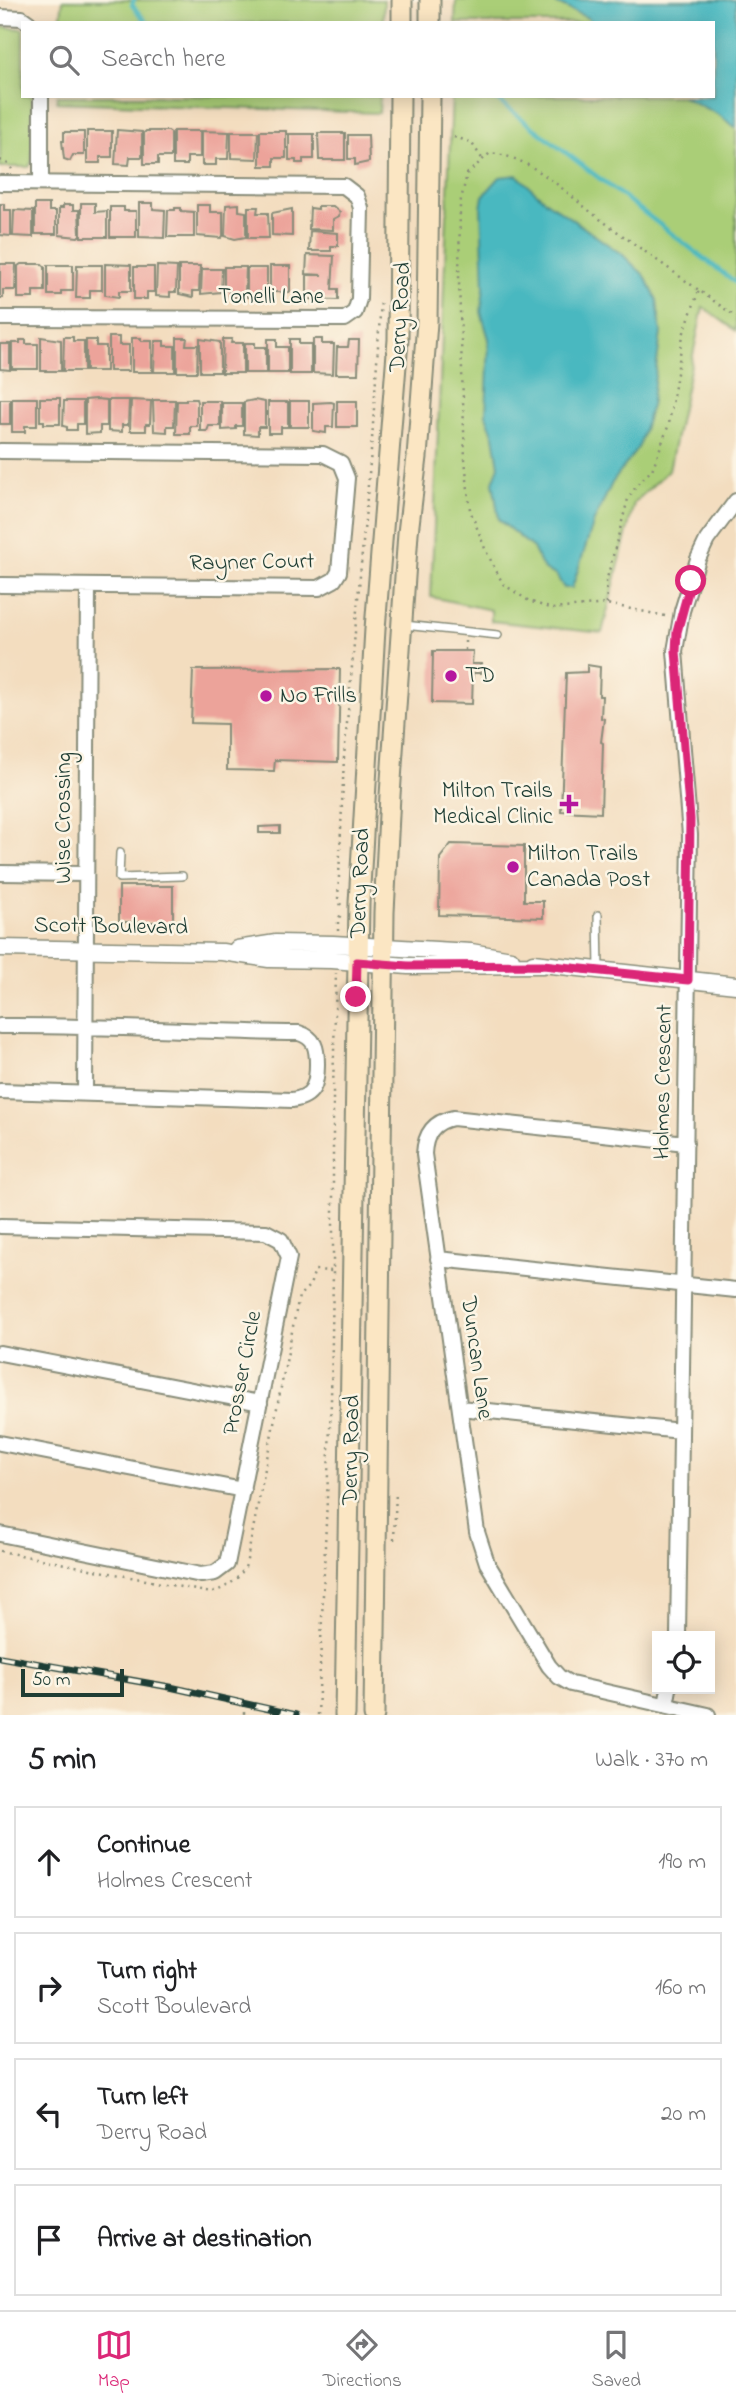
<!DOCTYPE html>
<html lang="en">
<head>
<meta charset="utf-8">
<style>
	:root { --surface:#fff; --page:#f6f6f6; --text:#202124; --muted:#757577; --line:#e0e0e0; --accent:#db2777 }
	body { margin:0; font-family:"Indie Flower",sans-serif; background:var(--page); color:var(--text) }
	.controls { position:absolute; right:21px; bottom:21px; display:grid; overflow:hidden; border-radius:0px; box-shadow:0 4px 18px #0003 }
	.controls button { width:63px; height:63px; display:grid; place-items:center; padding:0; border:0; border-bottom:2px solid var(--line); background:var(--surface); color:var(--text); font:35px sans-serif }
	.scale { position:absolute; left:21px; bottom:18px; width:103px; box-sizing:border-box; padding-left:7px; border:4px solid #1f3d34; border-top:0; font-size:19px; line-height:24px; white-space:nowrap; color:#1f3d34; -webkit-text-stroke:5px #fcf5e5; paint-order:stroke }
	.stop { position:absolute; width:21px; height:21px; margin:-16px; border:5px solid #db2777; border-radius:50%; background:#fff }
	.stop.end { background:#db2777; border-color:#fff; box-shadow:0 2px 7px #0008 }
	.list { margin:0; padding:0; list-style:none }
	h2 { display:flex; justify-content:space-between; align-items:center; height:91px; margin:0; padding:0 28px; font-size:30px }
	h2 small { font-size:23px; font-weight:400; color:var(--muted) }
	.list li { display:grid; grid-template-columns:46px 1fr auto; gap:21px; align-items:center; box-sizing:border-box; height:112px; margin:0 14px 14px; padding:0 14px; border:2px solid var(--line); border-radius:0px }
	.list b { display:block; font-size:26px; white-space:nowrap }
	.list p { margin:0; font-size:23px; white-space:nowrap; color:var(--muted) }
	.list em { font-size:23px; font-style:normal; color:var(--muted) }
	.icon { flex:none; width:38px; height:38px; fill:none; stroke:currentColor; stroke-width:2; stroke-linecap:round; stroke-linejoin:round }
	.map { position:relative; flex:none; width:736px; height:1715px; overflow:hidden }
	.search { position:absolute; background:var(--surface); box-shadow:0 4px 18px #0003; left:21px; right:21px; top:21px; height:77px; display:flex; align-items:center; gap:18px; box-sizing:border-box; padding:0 24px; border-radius:0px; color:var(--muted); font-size:26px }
	.sheet { height:595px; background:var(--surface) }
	nav { display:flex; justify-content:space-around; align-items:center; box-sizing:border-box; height:98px; border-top:2px solid var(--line); background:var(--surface); font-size:19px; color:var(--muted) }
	nav a { display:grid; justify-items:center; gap:4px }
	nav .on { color:var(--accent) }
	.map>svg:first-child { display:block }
	.green { fill:#aace77; stroke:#648656; stroke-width:2 }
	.water { fill:#49b8c0; stroke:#347a7a; stroke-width:2 }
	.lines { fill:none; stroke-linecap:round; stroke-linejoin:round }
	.stream { stroke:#49b8c0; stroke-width:4.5 }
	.building { fill:#eca39a }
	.service-casing { stroke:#898d7a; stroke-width:10 }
	.minor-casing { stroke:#898d7a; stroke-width:18 }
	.tertiary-casing { stroke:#898d7a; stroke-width:19 }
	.secondary-casing { stroke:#898d7a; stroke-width:23 }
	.path { stroke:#898d7a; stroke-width:2.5; stroke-dasharray:2 5; stroke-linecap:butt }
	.service { stroke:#fff; stroke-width:7 }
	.minor { stroke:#fff; stroke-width:14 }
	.tertiary { stroke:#fff; stroke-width:16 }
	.secondary { stroke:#fbe6c3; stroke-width:19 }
	.rail-casing { stroke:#1f3d34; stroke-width:7 }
	.rail { stroke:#fcf5e5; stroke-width:4.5; stroke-dasharray:13; stroke-linecap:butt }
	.route { stroke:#db2777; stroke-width:9 }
	.poi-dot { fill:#b5179e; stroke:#fcf5e5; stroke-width:2.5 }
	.labels { text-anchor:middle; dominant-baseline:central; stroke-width:5; stroke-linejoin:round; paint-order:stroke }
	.street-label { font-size:23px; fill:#1f3d34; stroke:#fcf5e5 }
	.poi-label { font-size:23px; fill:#1f3d34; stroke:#fcf5e5; text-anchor:start }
</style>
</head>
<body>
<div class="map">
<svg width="736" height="1715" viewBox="0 0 736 1715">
	<rect width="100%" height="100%" fill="#fcf5e5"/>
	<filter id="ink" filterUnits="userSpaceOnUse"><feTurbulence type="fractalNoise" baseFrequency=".0143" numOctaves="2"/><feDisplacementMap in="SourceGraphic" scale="14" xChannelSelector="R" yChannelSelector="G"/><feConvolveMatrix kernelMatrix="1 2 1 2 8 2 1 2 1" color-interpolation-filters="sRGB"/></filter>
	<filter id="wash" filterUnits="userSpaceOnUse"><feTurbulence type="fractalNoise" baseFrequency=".00686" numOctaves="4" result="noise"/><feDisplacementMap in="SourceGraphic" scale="28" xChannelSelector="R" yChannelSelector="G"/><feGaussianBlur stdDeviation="1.57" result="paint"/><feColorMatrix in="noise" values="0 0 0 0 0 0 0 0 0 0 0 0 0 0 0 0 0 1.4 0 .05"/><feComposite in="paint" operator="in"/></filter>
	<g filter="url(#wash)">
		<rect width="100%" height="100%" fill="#f3ddbf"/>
		<path class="green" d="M 63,0 L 384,0 L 383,23 L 60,23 Z
			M 456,0 L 736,0 L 736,331 L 703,307 L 669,470 L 634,503 L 602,633 L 491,621 L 491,610 L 431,597 L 452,96 L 713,96 L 713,23 L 455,23 Z
			M 0,27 L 23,29 L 23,96 L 32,96 L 32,161 L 29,167 L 0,167 Z
			M 57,96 L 380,96 L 379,113 L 57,102 Z"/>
		<path class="water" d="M 549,0 L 736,0 L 736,128 L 719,115 L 682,96 L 713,96 L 713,23 L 592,23 L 588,18 Z
			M 517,175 L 543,199 L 623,255 L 645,276 L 657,300 L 661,333 L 651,406 L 639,446 L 612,483 L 594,521 L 572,588 L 564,588 L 556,575 L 544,570 L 533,548 L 499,520 L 493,482 L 499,466 L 494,436 L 486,415 L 489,339 L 481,312 L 484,287 L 481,208 L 483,196 L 500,177 Z"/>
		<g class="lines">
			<path class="stream" d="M 134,0 L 132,5 L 147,23
				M 492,96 L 736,283"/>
		</g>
		<g id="blocks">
			<path class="building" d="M 117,130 L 142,132 L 142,157 L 130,157 L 129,165 L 115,164 Z
				M 87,131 L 112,131 L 112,157 L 100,157 L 100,163 L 87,163 Z
				M 146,131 L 168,131 L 171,133 L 171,157 L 158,157 L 158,164 L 144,164 L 144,133 Z
				M 173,131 L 200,131 L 200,157 L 187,157 L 187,165 L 173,165 Z
				M 202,131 L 229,132 L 228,159 L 216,159 L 216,165 L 202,165 Z
				M 260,131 L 286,131 L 286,158 L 274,158 L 274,166 L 260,166 Z
				M 64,132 L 84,132 L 84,155 L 73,155 L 70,161 L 64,159 L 62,141 L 64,141 Z
				M 231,132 L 258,132 L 257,159 L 231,158 Z
				M 318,133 L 345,133 L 345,160 L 319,160 Z
				M 289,134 L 314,134 L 314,159 L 303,159 L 303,163 L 296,163 L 296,160 L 289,160 Z
				M 348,135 L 368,135 L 369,162 L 355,165 L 355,159 L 348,159 Z
				M 81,203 L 95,203 L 95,212 L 107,211 L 107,237 L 81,237 Z
				M 139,203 L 153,203 L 153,209 L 165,210 L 164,238 L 139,237 Z
				M 0,204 L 4,204 L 4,210 L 11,210 L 11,236 L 0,235 Z
				M 35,204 L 49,204 L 49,211 L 56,211 L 56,234 L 35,234 Z
				M 239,204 L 239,211 L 246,212 L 246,237 L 235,239 L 225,236 L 226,205 Z
				M 63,205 L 73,205 L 73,210 L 79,210 L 80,235 L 78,237 L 59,235 L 59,208 L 63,208 Z
				M 197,205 L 210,205 L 210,212 L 223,212 L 223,236 L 221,238 L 197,236 Z
				M 318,206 L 333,206 L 340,212 L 339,216 L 333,219 L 333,230 L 309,229 L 310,208 L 318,209 Z
				M 110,207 L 124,207 L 124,211 L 136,211 L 136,237 L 110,237 Z
				M 248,207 L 258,207 L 257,213 L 268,213 L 269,238 L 248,238 Z
				M 175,208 L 181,208 L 181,211 L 194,212 L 194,237 L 167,237 L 168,210 L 175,210 Z
				M 292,209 L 292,236 L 272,235 L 272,213 Z
				M 14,210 L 33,211 L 33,237 L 13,236 Z
				M 310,231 L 338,233 L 338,246 L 331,246 L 331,251 L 309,251 Z
				M 307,255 L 334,256 L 332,289 L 338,289 L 338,300 L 307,299 L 307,275 L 322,275 L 306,274 Z
				M 0,264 L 16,264 L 15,290 L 3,290 L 3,298 L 0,298 Z
				M 21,264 L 42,264 L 45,267 L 45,291 L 33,291 L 33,298 L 18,298 L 18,266 Z
				M 105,264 L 131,265 L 131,291 L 119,291 L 119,297 L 105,295 Z
				M 48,265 L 73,265 L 73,291 L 61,291 L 61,295 L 48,295 Z
				M 77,265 L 102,265 L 102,290 L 90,290 L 90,298 L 76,298 Z
				M 157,266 L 177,267 L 176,292 L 170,292 L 170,297 L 156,296 Z
				M 179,266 L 200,266 L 199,291 L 193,291 L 193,297 L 179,294 Z
				M 270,266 L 290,266 L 290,292 L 270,292 Z
				M 134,267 L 154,267 L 154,292 L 147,292 L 147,299 L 134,299 Z
				M 224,267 L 246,267 L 245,292 L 239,292 L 239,297 L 229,297 L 229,290 L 224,290 Z
				M 247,268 L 267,268 L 267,292 L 257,292 L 257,297 L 247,297 Z
				M 202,269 L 222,269 L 221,292 L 201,294 Z
				M 41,337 L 61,340 L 61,371 L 41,371 Z
				M 64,337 L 73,337 L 73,341 L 84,341 L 84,371 L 63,371 Z
				M 109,337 L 119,337 L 119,345 L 129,345 L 129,371 L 109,371 Z
				M 132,338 L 141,338 L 141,341 L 152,341 L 152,372 L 132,372 Z
				M 177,338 L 187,338 L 186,345 L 198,345 L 197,372 L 177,372 Z
				M 200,339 L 220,342 L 220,372 L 200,372 Z
				M 223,339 L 232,339 L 231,343 L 243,343 L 243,373 L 222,373 Z
				M 268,339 L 277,339 L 277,347 L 288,347 L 288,373 L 268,373 Z
				M 290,339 L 299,339 L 299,344 L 311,344 L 311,374 L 290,374 Z
				M 313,339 L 322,339 L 322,344 L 334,344 L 333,374 L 313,373 Z
				M 20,340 L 26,340 L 26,344 L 38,344 L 38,369 L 12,369 L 12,343 L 20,343 Z
				M 86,340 L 96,340 L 96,346 L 106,346 L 106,371 L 86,371 Z
				M 349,340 L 359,340 L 358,374 L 336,374 L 337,347 L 348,347 Z
				M 155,341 L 164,341 L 164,346 L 175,346 L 175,372 L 154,372 Z
				M 245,343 L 255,343 L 255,347 L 266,347 L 266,373 L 245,373 Z
				M 0,344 L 10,344 L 10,370 L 0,369 Z
				M 12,398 L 37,398 L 37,426 L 25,426 L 25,432 L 12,432 Z
				M 40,398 L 60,398 L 60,424 L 44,424 L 44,421 L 40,421 Z
				M 0,399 L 10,399 L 10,424 L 0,424 Z
				M 96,399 L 107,400 L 107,426 L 100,426 L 100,433 L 85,434 L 85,400 Z
				M 186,399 L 196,399 L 197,402 L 197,426 L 190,426 L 190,434 L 176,434 L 177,401 L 186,401 Z
				M 108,400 L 129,400 L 128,425 L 122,425 L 122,432 L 108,431 Z
				M 131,400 L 151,401 L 150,424 L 146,424 L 146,431 L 130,431 Z
				M 153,400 L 175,400 L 174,426 L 167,426 L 167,432 L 154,431 Z
				M 254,400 L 265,402 L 265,427 L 258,427 L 258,435 L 244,434 L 244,402 Z
				M 64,401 L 83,401 L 83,424 L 77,424 L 77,430 L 67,430 L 67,427 L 63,426 Z
				M 200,401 L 220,401 L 220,426 L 209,426 L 207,431 L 200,431 Z
				M 290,401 L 309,401 L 309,427 L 290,427 Z
				M 337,401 L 357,401 L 357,427 L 337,427 Z
				M 268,402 L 288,402 L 288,427 L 281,427 L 281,433 L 268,433 Z
				M 331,402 L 334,403 L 333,427 L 326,427 L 326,433 L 313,431 L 313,403 Z
				M 222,403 L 242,403 L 242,426 L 236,426 L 236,429 L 222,430 Z
				M 433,651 L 473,651 L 472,664 L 482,664 L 481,673 L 473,673 L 472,704 L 432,703 Z
				M 587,665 L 600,667 L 599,696 L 602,696 L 601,718 L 604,719 L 601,742 L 603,743 L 601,813 L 561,811 L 566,673 L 587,672 Z
				M 340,669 L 338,762 L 275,760 L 274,771 L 227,770 L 227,724 L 191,723 L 193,670 Z
				M 280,826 L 280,833 L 259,833 L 259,827 Z
				M 451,844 L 524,846 L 524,901 L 543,901 L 543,918 L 439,915 L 440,858 Z
				M 119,886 L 173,886 L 173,922 L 119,922 Z"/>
		</g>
	</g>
	<g filter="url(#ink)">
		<use href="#blocks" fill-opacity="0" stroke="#898d7a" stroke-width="2"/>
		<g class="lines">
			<g class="service-casing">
				<path id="service" d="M 404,625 L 498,635
					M 120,853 L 119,878 L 182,876
					M 598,915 L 599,970"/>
			</g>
			<g class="minor-casing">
				<path id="minor" d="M 0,17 L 22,18 L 29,23
					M 0,183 L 344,186 L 357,196 L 361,208 L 359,299 L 355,312 L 345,319 L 0,318
					M 41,183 L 41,96
					M 0,451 L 323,454 L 341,463 L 347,478 L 339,572 L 334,580 L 319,588 L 0,585
					M 0,873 L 86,874
					M 0,1026 C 100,1025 199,1032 299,1033 C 315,1038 317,1048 317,1064 C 317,1084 314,1097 292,1100 L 0,1091
					M 85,1093 L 88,586
					M 686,1143 L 453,1118 C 433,1122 425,1134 424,1154 L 477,1532 L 487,1563 L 549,1666 L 559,1677 L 571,1684 L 708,1715
					M 0,1226 L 266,1232 L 281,1240 L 289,1257 L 227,1564 L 215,1573 L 201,1575 L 0,1534
					M 438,1259 L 736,1290
					M 0,1353 L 260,1403
					M 460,1408 L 681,1431
					M 0,1443 L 243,1490
					M 678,1636 L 690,835 L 675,651 L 682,611 L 698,559 L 707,540 L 736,501
					M 666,1705 L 669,1689"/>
			</g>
			<g class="tertiary-casing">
				<path id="tertiary" d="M 0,948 L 222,952 L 269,959 L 332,960 L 408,966 L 543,965
					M 237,949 L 276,943 L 333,944 L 471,952 L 511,959
					M 533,963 L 736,985"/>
			</g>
			<g class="secondary-casing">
				<path id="secondary" d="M 402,23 L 402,0
					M 430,23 L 430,0
					M 345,1715 L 359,903 L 375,629 L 398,340 L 400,96
					M 374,1715 L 384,912 L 390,795 L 408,533 L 417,457 L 427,322 L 430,96"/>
			</g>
			<path class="path" d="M 454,137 L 471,142 L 483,160
				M 0,160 L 9,164 L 12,169
				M 607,604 L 606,582 L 628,499 L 639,482 L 652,470 L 669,424 L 683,335 L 699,290
				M 665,616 L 607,604 L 552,609 L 529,601 L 503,584 L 486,551 L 470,510 L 465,459 L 459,282 L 460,204 L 467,174 L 490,153 C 535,157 569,197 604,222 C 648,254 692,285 736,317
				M 465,641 L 465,652
				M 341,905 L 338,900 L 344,757 L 372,440 L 381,299
				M 338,931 L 338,920 L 341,914
				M 394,1540 L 396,1491
				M 0,1551 L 211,1593 C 227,1587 238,1581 246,1565 L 299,1296 L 310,1285 L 315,1270 L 333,1271 L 333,1091 L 336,973
				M 244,1712 L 244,1715
				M 318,1715 L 331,1402 L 333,1271"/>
			<use href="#service" class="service"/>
			<use href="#minor" class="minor"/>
			<use href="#tertiary" class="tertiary"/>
			<use href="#secondary" class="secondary"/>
			<g class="rail-casing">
				<path id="rail" d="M 0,1657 L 170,1687 L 296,1715"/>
			</g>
			<use href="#rail" class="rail"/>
		</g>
	</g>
	<g class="lines" filter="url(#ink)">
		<path class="route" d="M 356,997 L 357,962 L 408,966 L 543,965 L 688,980 L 690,819 L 676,651 L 677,632 L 691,581"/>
	</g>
	<g class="poi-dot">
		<circle cx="451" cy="676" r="7"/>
		<circle cx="266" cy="696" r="7"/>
		<path d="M565.5 793.5h7v7h7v7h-7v7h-7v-7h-7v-7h7z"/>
		<circle cx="513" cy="867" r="7"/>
	</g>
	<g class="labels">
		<g class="street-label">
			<text x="271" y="297">Tonelli Lane</text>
			<text transform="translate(401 317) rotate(-87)">Derry Road</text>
			<text transform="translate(252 563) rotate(-1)">Rayner Court</text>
			<text transform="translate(64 818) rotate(-90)">Wise Crossing</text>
			<text transform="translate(361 883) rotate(-88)">Derry Road</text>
			<text transform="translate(111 927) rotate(1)">Scott Boulevard</text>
			<text transform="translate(664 1082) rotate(-89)">Holmes Crescent</text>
			<text transform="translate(476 1358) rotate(82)">Duncan Lane</text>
			<text transform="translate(243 1373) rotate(-79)">Prosser Circle</text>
			<text transform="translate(352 1450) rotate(-89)">Derry Road</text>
		</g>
		<g class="poi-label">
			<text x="465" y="676">TD</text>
			<text x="280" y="696">No Frills</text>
			<text x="553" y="791" text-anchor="end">Milton Trails<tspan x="553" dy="26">Medical Clinic</tspan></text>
			<text x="527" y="854">Milton Trails<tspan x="527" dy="26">Canada Post</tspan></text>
		</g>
	</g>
</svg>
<div class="controls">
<button><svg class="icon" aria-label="locate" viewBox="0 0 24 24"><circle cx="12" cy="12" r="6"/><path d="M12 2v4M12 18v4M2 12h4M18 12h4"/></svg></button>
</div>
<div class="scale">50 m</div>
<div class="stop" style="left:691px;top:581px"></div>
<div class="stop end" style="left:356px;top:997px"></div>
<div class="search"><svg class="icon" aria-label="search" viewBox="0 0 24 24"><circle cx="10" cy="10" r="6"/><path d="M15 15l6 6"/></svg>Search here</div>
</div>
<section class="sheet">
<h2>5 min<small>Walk · 370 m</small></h2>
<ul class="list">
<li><svg class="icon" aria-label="ahead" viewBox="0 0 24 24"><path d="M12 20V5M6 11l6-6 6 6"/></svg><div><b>Continue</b><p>Holmes Crescent</p></div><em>190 m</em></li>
<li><svg class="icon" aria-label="right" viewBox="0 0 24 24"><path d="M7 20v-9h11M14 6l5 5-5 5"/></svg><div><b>Turn right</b><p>Scott Boulevard</p></div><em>160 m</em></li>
<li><svg class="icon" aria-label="left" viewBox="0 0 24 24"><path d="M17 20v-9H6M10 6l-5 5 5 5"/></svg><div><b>Turn left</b><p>Derry Road</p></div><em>20 m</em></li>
<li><svg class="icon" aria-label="arrive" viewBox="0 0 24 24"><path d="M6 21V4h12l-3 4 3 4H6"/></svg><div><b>Arrive at destination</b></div></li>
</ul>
</section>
<nav>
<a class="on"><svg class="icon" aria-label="map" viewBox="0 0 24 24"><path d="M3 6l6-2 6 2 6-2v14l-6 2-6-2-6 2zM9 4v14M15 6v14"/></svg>Map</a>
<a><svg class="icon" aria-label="directions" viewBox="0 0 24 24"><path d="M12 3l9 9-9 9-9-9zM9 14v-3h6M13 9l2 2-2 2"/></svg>Directions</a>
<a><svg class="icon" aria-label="saved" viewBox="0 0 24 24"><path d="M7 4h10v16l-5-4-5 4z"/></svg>Saved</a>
</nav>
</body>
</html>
